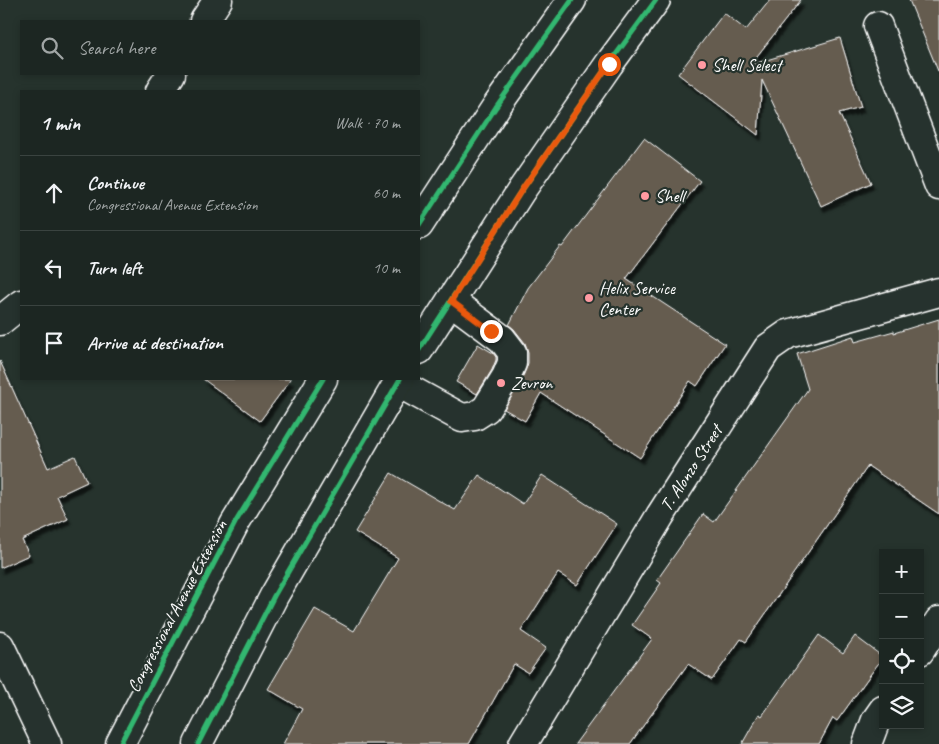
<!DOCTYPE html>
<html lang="en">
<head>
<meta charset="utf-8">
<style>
	:root { --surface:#1c2622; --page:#252e2a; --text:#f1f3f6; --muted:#a0a5a5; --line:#3a4340 }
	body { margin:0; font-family:Caveat,sans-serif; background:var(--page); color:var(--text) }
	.controls { position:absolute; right:15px; bottom:15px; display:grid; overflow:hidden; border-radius:0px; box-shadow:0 2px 8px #0003 }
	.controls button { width:45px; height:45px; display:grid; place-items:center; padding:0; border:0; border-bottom:1px solid var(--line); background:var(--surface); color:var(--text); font:25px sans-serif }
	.stop { position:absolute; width:15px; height:15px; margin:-11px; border:4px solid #ea580c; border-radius:50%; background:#fff }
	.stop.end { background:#ea580c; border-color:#fff; box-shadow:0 1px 5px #0008 }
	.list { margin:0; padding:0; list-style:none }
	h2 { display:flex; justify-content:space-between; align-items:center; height:65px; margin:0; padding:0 20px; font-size:21px }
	h2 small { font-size:16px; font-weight:400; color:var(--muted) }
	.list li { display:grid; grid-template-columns:32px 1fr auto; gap:15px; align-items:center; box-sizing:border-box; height:75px; padding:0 20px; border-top:1px solid var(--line) }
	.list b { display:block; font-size:19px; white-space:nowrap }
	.list p { margin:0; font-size:16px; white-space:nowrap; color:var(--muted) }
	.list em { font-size:16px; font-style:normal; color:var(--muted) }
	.icon { flex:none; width:28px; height:28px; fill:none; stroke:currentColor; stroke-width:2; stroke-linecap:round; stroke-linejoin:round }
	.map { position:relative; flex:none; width:939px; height:744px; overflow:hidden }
	.search { position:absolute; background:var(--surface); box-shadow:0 2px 8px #0003; left:20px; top:20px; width:400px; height:55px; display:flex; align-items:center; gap:12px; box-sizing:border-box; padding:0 18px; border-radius:0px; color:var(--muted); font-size:19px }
	.panel { position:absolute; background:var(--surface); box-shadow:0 2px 8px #0003; left:20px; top:90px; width:400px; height:290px; border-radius:0px }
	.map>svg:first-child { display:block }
	.building { fill:#655b4f; stroke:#fff; filter:url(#shadow) }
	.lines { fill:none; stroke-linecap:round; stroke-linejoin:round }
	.minor-casing { stroke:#fff; stroke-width:31 }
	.major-casing { stroke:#fff; stroke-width:31 }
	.minor { stroke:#26332d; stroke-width:28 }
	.major { stroke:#26332d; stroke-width:28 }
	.cycleway-casing { stroke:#26332d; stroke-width:8 }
	.cycleway { stroke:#33b770; stroke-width:5 }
	.route { stroke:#ea580c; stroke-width:6 }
	.poi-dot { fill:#ff9aa2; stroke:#26332d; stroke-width:2 }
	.labels { text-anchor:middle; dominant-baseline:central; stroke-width:4.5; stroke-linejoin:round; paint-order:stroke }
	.poi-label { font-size:18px; fill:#fff; stroke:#26332d; text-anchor:start }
	.street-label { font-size:18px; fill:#fff; stroke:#26332d }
</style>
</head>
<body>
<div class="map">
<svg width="939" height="744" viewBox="0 0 939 744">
	<defs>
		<filter id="shadow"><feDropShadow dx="3" dy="5.5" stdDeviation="1" flood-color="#0009"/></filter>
	</defs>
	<rect width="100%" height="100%" fill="#26332d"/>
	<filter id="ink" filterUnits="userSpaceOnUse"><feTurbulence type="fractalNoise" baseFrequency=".02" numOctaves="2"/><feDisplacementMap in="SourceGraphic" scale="10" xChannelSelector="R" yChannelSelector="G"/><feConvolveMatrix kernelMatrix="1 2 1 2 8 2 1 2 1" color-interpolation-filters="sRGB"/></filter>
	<g filter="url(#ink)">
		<path class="building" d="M 770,0 L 801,0 L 750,65 L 840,38 L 861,107 L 839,113 L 871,183 L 821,206 L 762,80 L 758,135 L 678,74 L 724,13 L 746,30 Z
			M 909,0 L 939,0 L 939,71 L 938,71 Z
			M 644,138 L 700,181 L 626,279 L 725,344 L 697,386 L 690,381 L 640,458 L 541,393 L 525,421 L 504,409 L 520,383 L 526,369 L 528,363 L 528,352 L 525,343 L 514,329 L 509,325 L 528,288 L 560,246 L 562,247 Z
			M 939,319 L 939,514 L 868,466 L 746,642 L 741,639 L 712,680 L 688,664 L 630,744 L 575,744 L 652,639 L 632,625 L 661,583 L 657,580 L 703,514 L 714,522 L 808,389 L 797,354 L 853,336 L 855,342 L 894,331 L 894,333 Z
			M 478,344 L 493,353 L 496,357 L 496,360 L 492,370 L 477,394 L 456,382 Z
			M 0,361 L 48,468 L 75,456 L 87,482 L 57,496 L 68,519 L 22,540 L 29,555 L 0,568 Z
			M 203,379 L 291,379 L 260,421 Z
			M 391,473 L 455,510 L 479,475 L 523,504 L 542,475 L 617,524 L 577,585 L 558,573 L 521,631 L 546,648 L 528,673 L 514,664 L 469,744 L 283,744 L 302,709 L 268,689 L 315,609 L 354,631 L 398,558 L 355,532 Z
			M 819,635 L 843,653 L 855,636 L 883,657 L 837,721 L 833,718 L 819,744 L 742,744 L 759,714 L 762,716 Z"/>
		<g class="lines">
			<g class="minor-casing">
				<path id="minor" d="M 204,21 L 218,0
					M 878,26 L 939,186
					M 160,91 L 171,74
					M 0,321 L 21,304
					M 398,383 L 462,418 L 475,416 L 486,409 L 506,377 L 512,363 L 512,352 L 502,339 L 451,301
					M 0,646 L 47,744
					M 920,651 L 939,621
					M 523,744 L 660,516 L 768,348 L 788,334 L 939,292
					M 867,744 L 876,720 L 883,710"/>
			</g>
			<g class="major-casing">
				<path id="major" d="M 419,225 L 496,107 L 572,0
					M 419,350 L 521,191 L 609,64 L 656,0
					M 120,744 L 235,523 L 323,379
					M 198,744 L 274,596 L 400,379"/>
			</g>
			<use href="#minor" class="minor"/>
			<use href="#major" class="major"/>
			<g class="cycleway-casing">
				<path id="cycleway" d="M 419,225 L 496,107 L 572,0
					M 419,350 L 521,191 L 609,64 L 656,0
					M 120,744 L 235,523 L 323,379
					M 198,744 L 274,596 L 400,379"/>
			</g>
			<use href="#cycleway" class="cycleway"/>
		</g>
	</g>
	<g class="lines" filter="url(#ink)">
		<path class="route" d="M 491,331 L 451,301 L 521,191 L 609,64"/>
	</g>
	<g class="poi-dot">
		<circle cx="702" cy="65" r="5"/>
		<circle cx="645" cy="196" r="5"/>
		<circle cx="589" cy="298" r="5"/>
		<circle cx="501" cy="383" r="5"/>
	</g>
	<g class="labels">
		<g class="poi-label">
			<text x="712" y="65">Shell Select</text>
			<text x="655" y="196">Shell</text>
			<text x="599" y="288">Helix Service<tspan x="599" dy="21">Center</tspan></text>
			<text x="511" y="383">Zevron</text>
		</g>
		<g class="street-label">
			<text transform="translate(691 468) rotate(-57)">T. Alonzo Street</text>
			<text transform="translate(177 606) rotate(-62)">Congressional Avenue Extension</text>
		</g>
	</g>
</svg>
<div class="controls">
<button>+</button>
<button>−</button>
<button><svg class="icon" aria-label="locate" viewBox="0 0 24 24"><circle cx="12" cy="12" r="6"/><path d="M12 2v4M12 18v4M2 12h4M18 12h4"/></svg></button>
<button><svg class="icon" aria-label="layers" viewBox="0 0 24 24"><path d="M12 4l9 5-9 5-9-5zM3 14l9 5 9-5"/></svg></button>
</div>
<div class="stop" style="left:609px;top:64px"></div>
<div class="stop end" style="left:491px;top:331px"></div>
<div class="search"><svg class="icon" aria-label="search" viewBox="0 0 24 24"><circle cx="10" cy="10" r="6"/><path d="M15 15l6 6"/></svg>Search here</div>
<section class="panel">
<h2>1 min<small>Walk · 70 m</small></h2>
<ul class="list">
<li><svg class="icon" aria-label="ahead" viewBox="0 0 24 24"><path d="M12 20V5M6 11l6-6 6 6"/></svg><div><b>Continue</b><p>Congressional Avenue Extension</p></div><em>60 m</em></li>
<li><svg class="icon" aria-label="left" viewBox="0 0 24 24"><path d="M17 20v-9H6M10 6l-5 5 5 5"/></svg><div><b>Turn left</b></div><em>10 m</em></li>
<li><svg class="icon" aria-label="arrive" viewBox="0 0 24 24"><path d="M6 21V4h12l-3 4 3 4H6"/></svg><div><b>Arrive at destination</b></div></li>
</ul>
</section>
</div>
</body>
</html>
